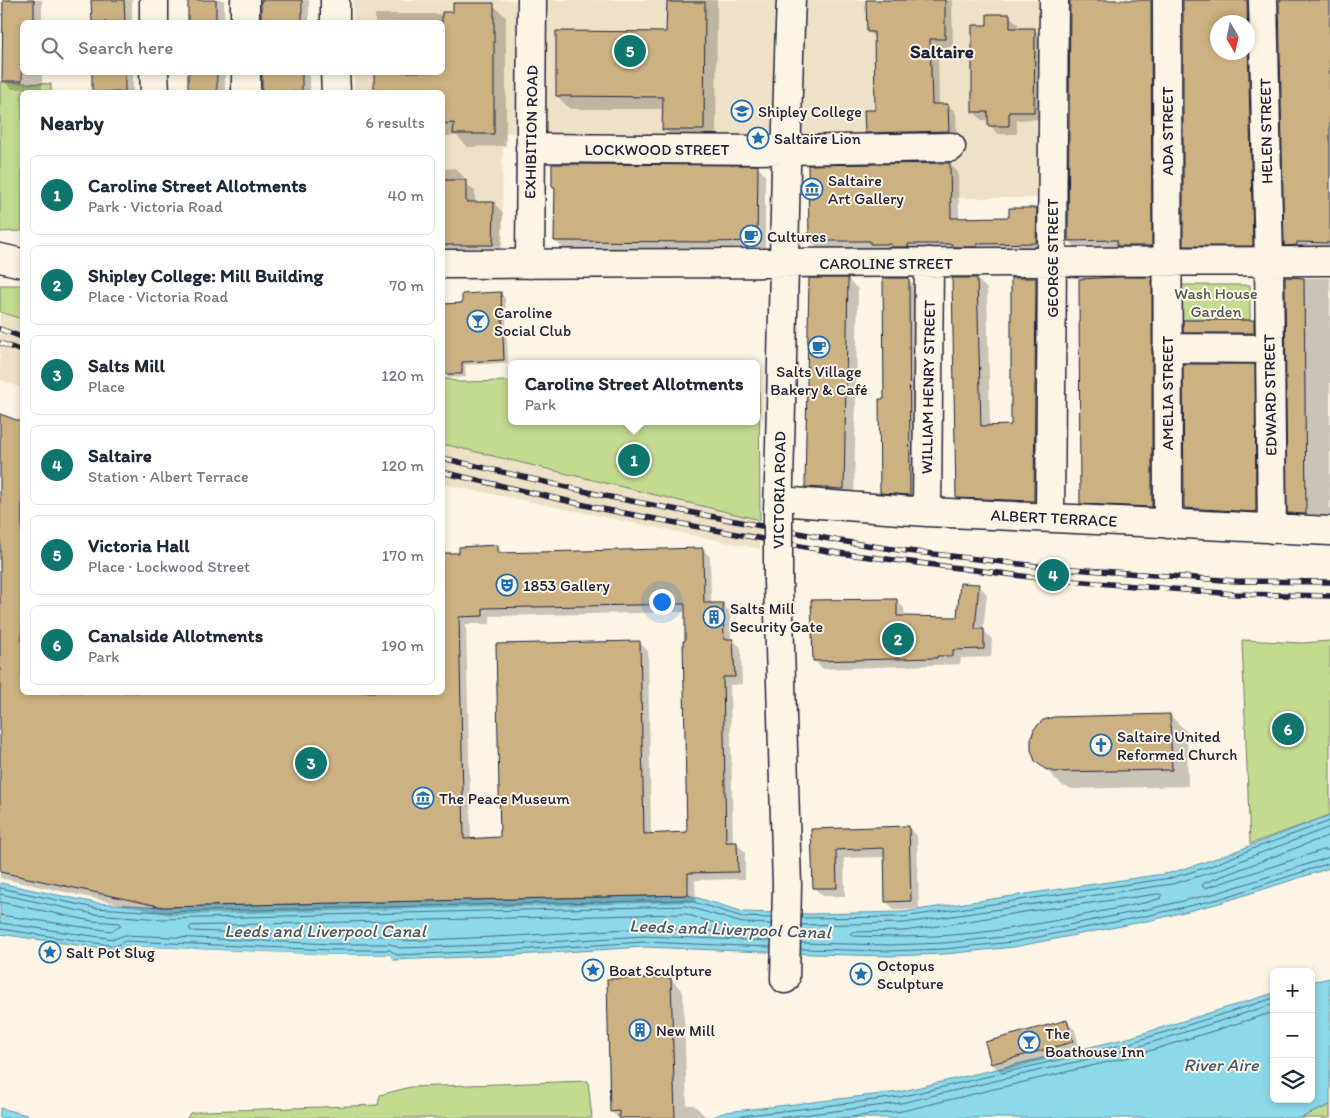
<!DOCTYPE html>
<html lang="en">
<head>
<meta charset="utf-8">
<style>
	:root { --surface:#fff; --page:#f2f2f3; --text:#1f2937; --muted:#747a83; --line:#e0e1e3; --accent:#0f766e }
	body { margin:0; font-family:Itim,sans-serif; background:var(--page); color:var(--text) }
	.controls { position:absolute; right:15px; bottom:15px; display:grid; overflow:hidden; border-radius:8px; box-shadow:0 2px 8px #0003 }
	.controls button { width:45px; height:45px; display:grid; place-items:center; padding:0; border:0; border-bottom:1px solid var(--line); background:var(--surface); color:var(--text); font:25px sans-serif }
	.compass { position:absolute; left:1210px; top:15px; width:45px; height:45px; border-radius:50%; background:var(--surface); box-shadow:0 2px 8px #0003; rotate:171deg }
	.you { position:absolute; left:661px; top:601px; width:18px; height:18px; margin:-12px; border:4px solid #fff; border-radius:50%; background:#1a73e8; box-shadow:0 0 0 8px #1a73e833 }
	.badge { display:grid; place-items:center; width:32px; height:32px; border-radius:50%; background:var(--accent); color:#fff; font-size:16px; font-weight:700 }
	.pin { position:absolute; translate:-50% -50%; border:2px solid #fff; box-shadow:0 1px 5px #0006 }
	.popup { position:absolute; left:508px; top:360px; width:252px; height:65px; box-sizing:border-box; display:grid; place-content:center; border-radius:8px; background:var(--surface); filter:drop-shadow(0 1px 4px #0005); font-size:16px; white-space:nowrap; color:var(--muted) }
	.popup b { font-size:19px; color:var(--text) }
	.popup::after { content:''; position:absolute; left:50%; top:100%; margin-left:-10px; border:10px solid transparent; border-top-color:var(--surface) }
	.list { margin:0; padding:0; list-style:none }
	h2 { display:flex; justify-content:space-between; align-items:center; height:65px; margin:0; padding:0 20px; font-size:21px }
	h2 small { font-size:16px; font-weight:400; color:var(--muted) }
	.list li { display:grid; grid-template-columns:32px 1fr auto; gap:15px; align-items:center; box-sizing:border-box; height:80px; margin:0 10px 10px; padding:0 10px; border:1px solid var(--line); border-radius:8px }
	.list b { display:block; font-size:19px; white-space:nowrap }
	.list p { margin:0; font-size:16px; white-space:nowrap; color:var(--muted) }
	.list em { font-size:16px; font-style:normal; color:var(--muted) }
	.icon { flex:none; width:28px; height:28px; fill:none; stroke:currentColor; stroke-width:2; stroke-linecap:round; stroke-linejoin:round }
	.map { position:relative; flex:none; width:1330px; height:1118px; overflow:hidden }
	.search { position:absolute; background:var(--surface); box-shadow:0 2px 8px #0003; left:20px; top:20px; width:425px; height:55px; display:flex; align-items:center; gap:12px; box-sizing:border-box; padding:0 18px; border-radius:8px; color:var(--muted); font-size:19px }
	.panel { position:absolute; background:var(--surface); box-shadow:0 2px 8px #0003; left:20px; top:90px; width:425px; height:605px; border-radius:8px }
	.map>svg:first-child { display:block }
	.built { fill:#eee1c7 }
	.green { fill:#c4da90; stroke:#737e66 }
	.water { fill:#8bd9e9; stroke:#6190a3 }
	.pier { fill:#fcf5e5 }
	.shadow { fill:#0003; fill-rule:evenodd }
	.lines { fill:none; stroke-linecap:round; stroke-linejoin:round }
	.shore { stroke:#4c6b81; stroke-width:1 }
	.building { fill:#ccb182; stroke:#22223b; fill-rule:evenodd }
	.minor-casing { stroke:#22223b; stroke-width:31 }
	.minor { stroke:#fcf5e5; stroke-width:28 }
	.rail-casing { stroke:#22223b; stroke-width:5.5 }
	.rail { stroke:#fcf5e5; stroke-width:4; stroke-dasharray:11; stroke-linecap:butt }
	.minor-bridge-casing { stroke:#22223b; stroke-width:31; stroke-linecap:butt }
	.minor-bridge { stroke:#fcf5e5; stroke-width:28 }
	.labels { text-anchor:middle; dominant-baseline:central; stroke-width:4; stroke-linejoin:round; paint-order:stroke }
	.poi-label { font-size:16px; fill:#22223b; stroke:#fcf5e5; text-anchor:start }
	.street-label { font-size:16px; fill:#22223b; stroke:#fcf5e5 }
	.park-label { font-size:16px; fill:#535954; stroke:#fcf5e5 }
	.water-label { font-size:18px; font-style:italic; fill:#42596f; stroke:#fcf5e5 }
	.quarter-label { font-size:19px; font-weight:bold; fill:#22223b; stroke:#fcf5e5 }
</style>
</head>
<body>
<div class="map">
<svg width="1330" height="1118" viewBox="0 0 1330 1118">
	<rect width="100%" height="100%" fill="#fcf5e5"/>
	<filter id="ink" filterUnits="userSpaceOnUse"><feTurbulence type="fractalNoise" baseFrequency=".02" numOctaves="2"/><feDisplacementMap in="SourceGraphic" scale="10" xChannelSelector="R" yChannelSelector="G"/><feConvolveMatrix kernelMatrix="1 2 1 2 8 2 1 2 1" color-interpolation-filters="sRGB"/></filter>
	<g filter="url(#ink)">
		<path class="built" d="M 353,0 L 1042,0 L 1041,198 L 951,198 L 951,136 L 505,133 L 502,163 L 503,245 L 443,245 L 442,92 L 354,92 L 354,73 L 442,72 L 442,22 L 353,22 Z
			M 0,312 L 22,319 L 22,388 L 0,380 Z
			M 443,444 L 760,520 L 760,549 L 443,484 Z"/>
		<path class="green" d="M 0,82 L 51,84 L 51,92 L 22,92 L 22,231 L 0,232 Z
			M 0,285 L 22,285 L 22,319 L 0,312 Z
			M 1182,285 L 1250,285 L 1250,320 L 1182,320 Z
			M 757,376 L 759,376 L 760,520 L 443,444 L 443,378 L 459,382 L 511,381 L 512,421 L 756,421 Z
			M 1242,640 L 1302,643 L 1330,641 L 1330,815 L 1250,844 Z
			M 588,1081 L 592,1118 L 187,1118 L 190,1113 L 205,1111 L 378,1105 L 380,1095 L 410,1087 Z
			M 1330,1105 L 1330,1118 L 1300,1118 Z"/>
		<path class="water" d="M 1330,815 L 1330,868 L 1220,903 L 1152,920 L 1014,947 L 945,954 L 890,956 L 813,954 L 644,947 L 516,955 L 393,960 L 390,955 L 332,955 L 124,946 L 119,951 L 0,934 L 0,883 L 96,903 L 162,907 L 688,895 L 744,912 L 810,914 L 903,912 L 1170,873 C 1225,857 1277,835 1330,815 Z
			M 1330,978 L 1330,1105 L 1300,1118 L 710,1118 L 726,1112 L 899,1092 L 1128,1038 L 1274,993 L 1274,1099 L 1311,1099 L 1311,982 Z
			M 0,1108 L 38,1118 L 0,1118 Z"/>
		<path class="pier" d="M 124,946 L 332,955 L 390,955 L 393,960 L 390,960 L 389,957 L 332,958 L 125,948 L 122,951 L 119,951 Z"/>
		<path class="shadow" d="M 4,0 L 42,0 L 42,22 L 22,22 L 22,72 L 42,72 L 42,89 L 12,89 L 4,81 Z
			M 93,0 L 132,0 L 132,22 L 93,22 Z
			M 189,0 L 224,0 L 224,22 L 189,22 Z
			M 261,0 L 309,0 L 309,22 L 261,22 Z
			M 668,0 L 717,0 L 716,143 L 677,142 L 664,129 L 664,109 L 570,109 L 557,96 L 667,34 Z
			M 867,0 L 952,0 L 953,47 L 938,47 L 939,105 L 948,105 L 956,113 L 957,139 L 875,141 L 866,132 L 876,111 L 875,38 L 868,31 Z
			M 1071,0 L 1162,0 L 1160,254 L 1077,249 L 1069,240 Z
			M 1184,0 L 1258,0 L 1261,254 L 1193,254 L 1184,245 ZM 1218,22 L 1248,22 L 1248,52 L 1218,52 Z
			M 1280,0 L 1330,0 L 1330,250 L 1294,253 L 1286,245 Z
			M 493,5 L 506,17 L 506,146 L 468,147 L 457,136 L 442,136 L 442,92 L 375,92 L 375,72 L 442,72 L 442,22 L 375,22 L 375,14 L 454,14 Z
			M 1009,16 L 1018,24 L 1018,29 L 1034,29 L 1042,38 L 1042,119 L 1017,120 L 1017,134 L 998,134 L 990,126 L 990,120 L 982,120 L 973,111 L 988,26 Z
			M 93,72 L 133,72 L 133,92 L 93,92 Z
			M 189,72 L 225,72 L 225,92 L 190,92 Z
			M 263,72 L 310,72 L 310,92 L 263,92 Z
			M 950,164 L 958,172 L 959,219 L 1010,219 L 1036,209 L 1045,217 L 1044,251 L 880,252 L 876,249 L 819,249 L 810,240 Z
			M 757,167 L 765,175 L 765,249 L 716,250 L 564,249 L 555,241 L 556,190 L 553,187 Z
			M 455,168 L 464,177 L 464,182 L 475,191 L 475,203 L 494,203 L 503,213 L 501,253 L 442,254 L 442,169 Z
			M 1151,278 L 1161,288 L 1161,516 L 1090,513 L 1081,503 Z
			M 1286,278 L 1330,278 L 1330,522 L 1297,521 L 1289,513 Z
			M 908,279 L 918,289 L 919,504 L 891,502 L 881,492 L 885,400 Z
			M 977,279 L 987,289 L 990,427 L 1012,426 L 1036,279 L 1045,289 L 1044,511 L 967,507 L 957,497 Z
			M 848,280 L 858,289 L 854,498 L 816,497 L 806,487 Z
			M 501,294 L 505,298 L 508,363 L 465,365 L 466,377 L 448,378 L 444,374 Z
			M 1254,321 L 1257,325 L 1258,337 L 1188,336 L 1185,332 Z
			M 1254,366 L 1262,374 L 1264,520 L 1193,516 L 1185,508 Z
			M 0,415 L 22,423 L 22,692 L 442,692 L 461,554 L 497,547 L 504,554 L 703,549 L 710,557 L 711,604 L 722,604 L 730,612 L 731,640 L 733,640 L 741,648 L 742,684 L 730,685 L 733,844 L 737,844 L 745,852 L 745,879 L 695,880 L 696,902 L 171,915 L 0,878 ZM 686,612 L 688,834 L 651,835 L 648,651 L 640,643 L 501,839 L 471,840 L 466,624 L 490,624 L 490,616 Z
			M 979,586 L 987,594 L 983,630 L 992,639 L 991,657 L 961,658 L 960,664 L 823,669 L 814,660 L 896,600 L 904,608 L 905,617 L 958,618 Z
			M 1170,715 L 1187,732 L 1188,786 L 1073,789 L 1063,786 L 1036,760 Z
			M 908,827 L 917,836 L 919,909 L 895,910 L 886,901 L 885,857 L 844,858 L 845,896 L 823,896 L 814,888 L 813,830 Z
			M 671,979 L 683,992 L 687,1105 L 694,1105 L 707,1118 L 618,1118 L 611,1111 Z
			M 1067,1022 L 1075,1030 L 1080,1050 L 1001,1072 L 992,1064 Z"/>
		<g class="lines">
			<path class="shore" d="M 1330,835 L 1204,883 L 1202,886 L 1205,888 L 1215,885 L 1323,850 L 1330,850
				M 0,888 L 95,908 L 162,912 L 687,900 L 743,917 L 771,918
				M 0,894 L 94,914 L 162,919 L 686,906 L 742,923 L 771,924
				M 1159,894 L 1162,895 L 1161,898 L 1148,902 C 1103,911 1058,921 1012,928 C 960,937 906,938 852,936 L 850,934 L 852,932 L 904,931 L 932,927 L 1030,911 Z
				M 0,902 L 92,921 L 119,923 L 121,926 L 111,931 L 0,915
				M 685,914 L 728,927 L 730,930 L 727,932 L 644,928 L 515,936 L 403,941 L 390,936 L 332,936 L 191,931 L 189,928 L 191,926 Z
				M 801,918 L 903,917 L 1171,878 L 1211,866 L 1252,849 L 1330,821
				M 0,923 L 114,939 L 125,935 L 332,944 L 390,944 L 400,948 L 516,944 L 644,936 L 771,941
				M 801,925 L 904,923 L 1172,884 L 1213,872 L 1255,855 L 1330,827
				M 0,929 L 116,946 L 125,941 L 332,950 L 390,950 L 397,955 L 516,950 L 644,942 L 771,947
				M 801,943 L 890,945 L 944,943 L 1013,936 L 1149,909 L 1217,893 L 1330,857
				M 801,949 L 890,951 L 944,949 L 1013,942 L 1150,915 L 1219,899 L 1330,863
				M 724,1118 L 900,1097 L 1130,1043 L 1274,998
				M 777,1118 L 901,1103 L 1131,1049 L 1274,1004
				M 841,1118 L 902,1111 L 1133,1056 L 1274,1012"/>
		</g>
		<path class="building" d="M 3,0 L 34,0 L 34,22 L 22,22 L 22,81 L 2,81 Z
			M 91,0 L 124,0 L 125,22 L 92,22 Z
			M 188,0 L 216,0 L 216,22 L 188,22 Z
			M 261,0 L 302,0 L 302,22 L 261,22 Z
			M 866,0 L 945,0 L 945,39 L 930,39 L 932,104 L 948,104 L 949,131 L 865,133 L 864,110 L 875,110 L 874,32 L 867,32 Z
			M 1070,0 L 1151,0 L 1152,246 L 1117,246 L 1117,240 L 1068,241 Z
			M 1183,0 L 1247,0 L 1253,246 L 1183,246 ZM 1218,22 L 1248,22 L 1248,52 L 1218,52 Z
			M 1279,0 L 1330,0 L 1330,243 L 1297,242 L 1297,245 L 1284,246 Z
			M 667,2 L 705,2 L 704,130 L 662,130 L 663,97 L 556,96 L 556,31 L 666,32 Z
			M 453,3 L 494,3 L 494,134 L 453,134 L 454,123 L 442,124 L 442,92 L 374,92 L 374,72 L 442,72 L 442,12 L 453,12 Z
			M 987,14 L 1010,14 L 1010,28 L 1035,28 L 1034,112 L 1009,112 L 1009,126 L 988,126 L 988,112 L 972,112 L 972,25 L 987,25 Z
			M 92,72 L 125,72 L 125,92 L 92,92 Z
			M 188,72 L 217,72 L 217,92 L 188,92 Z
			M 262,72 L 302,72 L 302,92 L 262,92 Z
			M 950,163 L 951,218 L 1009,217 L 1009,208 L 1037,208 L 1036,243 L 977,244 L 977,247 L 952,247 L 952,244 L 908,244 L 908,247 L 891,247 L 891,244 L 870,244 L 870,241 L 809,241 L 808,165 Z
			M 552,164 L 758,165 L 757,241 L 707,242 L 554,241 L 555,187 L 552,187 Z
			M 442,180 L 466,180 L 466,202 L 494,202 L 493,245 L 442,245 Z
			M 1118,277 L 1152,277 L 1152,507 L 1080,504 L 1079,279 Z
			M 1285,277 L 1304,278 L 1306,514 L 1287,513 Z
			M 809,278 L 848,278 L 844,489 L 805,487 Z
			M 883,278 L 909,278 L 910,495 L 880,493 L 879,399 L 884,399 Z
			M 952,278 L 977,278 L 981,426 L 1011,425 L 1011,278 L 1036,278 L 1034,501 L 956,498 Z
			M 501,292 L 504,360 L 462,362 L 462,374 L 442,374 L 442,304 L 462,303 L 462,294 Z
			M 1183,320 L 1254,320 L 1254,333 L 1183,333 Z
			M 1183,364 L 1255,364 L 1256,512 L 1184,508 Z
			M 0,414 L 22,422 L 22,692 L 442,692 L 442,553 L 459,553 L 459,547 L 498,545 L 498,553 L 703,548 L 704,603 L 723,603 L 724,639 L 733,639 L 735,677 L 723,677 L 726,842 L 737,842 L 738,872 L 688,873 L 688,895 L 163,907 L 0,872 ZM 685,604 L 685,641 L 683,641 L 687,832 L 644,834 L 640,641 L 496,644 L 500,837 L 464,839 L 459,617 L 483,616 L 483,608 Z
			M 960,583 L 979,584 L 975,629 L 984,629 L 984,649 L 953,650 L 953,656 L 937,656 L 937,658 L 813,661 L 811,600 L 897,599 L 897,616 L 957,617 Z
			M 1170,714 L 1172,770 L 1055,772 L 1045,769 L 1035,761 L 1031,750 L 1031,740 L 1034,729 L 1043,720 L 1054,717 Z
			M 909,826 L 911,901 L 885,902 L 884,848 L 836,850 L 837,888 L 813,888 L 811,829 Z
			M 655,978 L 671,978 L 675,1118 L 619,1118 L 619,1111 L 610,1112 L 607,979 Z
			M 1067,1020 L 1073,1042 L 991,1064 L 985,1042 Z"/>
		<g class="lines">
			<g class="minor-casing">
				<path id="minor" d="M 154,0 L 154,22
					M 245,0 L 245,22
					M 335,0 L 335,22
					M 1167,0 L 1168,524
					M 1263,0 L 1269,261 L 1272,529
					M 154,72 L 155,92
					M 246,72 L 246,92
					M 335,72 L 336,92
					M 530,148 L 785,150 L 951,147
					M 0,258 L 22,263
					M 442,264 L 1330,261
					M 530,264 L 532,0
					M 1167,348 L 1270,349
					M 779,501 L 927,512 L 1330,531
					M 778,511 C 784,341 784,170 791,0
					M 927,512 L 929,262
					M 1050,517 L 1054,0
					M 778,580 L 787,885 L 785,979"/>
			</g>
			<use href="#minor" class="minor"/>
			<g class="rail-casing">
				<path id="rail" d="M 0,329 L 22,337
					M 0,343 L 22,351
					M 442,458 L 605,496 L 840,541 L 899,550 L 1046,567 L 1236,581 L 1330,582
					M 442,472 L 602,509 L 838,553 L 1047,579 L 1235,594 L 1330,596"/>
			</g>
			<use href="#rail" class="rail"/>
			<g class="minor-bridge-casing">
				<path id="minor-bridge" d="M 778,511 L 778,580"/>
			</g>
			<use href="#minor-bridge" class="minor-bridge"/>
		</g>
	</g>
	<defs>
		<g id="university-ring" transform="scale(1.125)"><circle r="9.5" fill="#fcf5e5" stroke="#1f6fb2" stroke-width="1.5"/><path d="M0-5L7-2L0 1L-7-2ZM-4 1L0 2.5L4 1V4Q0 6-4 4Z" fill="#1f6fb2"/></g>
		<g id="sight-ring" transform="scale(1.125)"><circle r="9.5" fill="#fcf5e5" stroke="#1f6fb2" stroke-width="1.5"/><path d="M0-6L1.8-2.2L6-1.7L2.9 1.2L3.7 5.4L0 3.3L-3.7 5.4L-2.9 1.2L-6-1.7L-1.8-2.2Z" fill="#1f6fb2"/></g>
		<g id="museum-ring" transform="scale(1.125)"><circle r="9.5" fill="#fcf5e5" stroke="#1f6fb2" stroke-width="1.5"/><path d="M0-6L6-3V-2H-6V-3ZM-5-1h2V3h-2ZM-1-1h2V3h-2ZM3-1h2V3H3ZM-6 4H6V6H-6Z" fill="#1f6fb2"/></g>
		<g id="cafe-ring" transform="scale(1.125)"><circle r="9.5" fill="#fcf5e5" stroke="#1f6fb2" stroke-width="1.5"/><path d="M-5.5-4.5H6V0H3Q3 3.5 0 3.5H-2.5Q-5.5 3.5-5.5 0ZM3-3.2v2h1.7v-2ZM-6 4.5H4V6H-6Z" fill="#1f6fb2"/></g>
		<g id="bar-ring" transform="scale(1.125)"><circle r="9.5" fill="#fcf5e5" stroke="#1f6fb2" stroke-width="1.5"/><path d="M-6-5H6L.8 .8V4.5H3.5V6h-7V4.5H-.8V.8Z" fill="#1f6fb2"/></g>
		<g id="theatre-ring" transform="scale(1.125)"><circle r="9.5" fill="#fcf5e5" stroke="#1f6fb2" stroke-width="1.5"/><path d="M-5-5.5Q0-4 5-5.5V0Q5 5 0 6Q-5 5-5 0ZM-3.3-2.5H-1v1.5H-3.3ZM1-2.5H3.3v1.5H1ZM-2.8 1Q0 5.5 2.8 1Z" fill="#1f6fb2"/></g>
		<g id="building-ring" transform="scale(1.125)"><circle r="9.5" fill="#fcf5e5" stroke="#1f6fb2" stroke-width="1.5"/><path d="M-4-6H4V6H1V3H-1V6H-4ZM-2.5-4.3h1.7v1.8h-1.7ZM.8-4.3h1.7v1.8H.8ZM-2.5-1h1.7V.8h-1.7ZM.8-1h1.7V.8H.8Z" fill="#1f6fb2"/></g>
		<g id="church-ring" transform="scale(1.125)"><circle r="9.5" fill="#fcf5e5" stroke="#1f6fb2" stroke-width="1.5"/><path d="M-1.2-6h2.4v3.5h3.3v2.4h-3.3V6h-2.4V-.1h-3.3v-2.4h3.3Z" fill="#1f6fb2"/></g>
	</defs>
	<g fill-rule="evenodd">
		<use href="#university-ring" x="742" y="111"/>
		<use href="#sight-ring" x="758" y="138"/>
		<use href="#museum-ring" x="812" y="189"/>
		<use href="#cafe-ring" x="751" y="236"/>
		<use href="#bar-ring" x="478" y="321"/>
		<use href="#cafe-ring" x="819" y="347"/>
		<use href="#theatre-ring" x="507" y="585"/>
		<use href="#building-ring" x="714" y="617"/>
		<use href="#church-ring" x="1101" y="745"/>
		<use href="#museum-ring" x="423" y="798"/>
		<use href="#sight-ring" x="50" y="952"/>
		<use href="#sight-ring" x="593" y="970"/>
		<use href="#sight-ring" x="861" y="974"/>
		<use href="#building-ring" x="640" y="1030"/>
		<use href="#bar-ring" x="1029" y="1042"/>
	</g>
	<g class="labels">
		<g class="poi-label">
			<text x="758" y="111">Shipley College</text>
			<text x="774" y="138">Saltaire Lion</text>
			<text x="828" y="180">Saltaire<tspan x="828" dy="18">Art Gallery</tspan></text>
			<text x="767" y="236">Cultures</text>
			<text x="494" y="312">Caroline<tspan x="494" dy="18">Social Club</tspan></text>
			<text x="819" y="371" text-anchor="middle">Salts Village<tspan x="819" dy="18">Bakery &amp; Café</tspan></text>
			<text x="523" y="585">1853 Gallery</text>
			<text x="730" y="608">Salts Mill<tspan x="730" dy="18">Security Gate</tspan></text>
			<text x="1117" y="736">Saltaire United<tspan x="1117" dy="18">Reformed Church</tspan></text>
			<text x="439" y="798">The Peace Museum</text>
			<text x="66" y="952">Salt Pot Slug</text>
			<text x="877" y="965">Octopus<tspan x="877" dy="18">Sculpture</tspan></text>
			<text x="609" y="970">Boat Sculpture</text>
			<text x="656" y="1030">New Mill</text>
			<text x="1045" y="1033">The<tspan x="1045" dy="18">Boathouse Inn</tspan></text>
		</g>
		<g class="street-label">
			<text transform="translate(1167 131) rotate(-90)">ADA STREET</text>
			<text transform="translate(1266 131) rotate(-91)">HELEN STREET</text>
			<text transform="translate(531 132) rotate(-89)">EXHIBITION ROAD</text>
			<text x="657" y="149">LOCKWOOD STREET</text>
			<text transform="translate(1052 258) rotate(-90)">GEORGE STREET</text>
			<text x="886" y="263">CAROLINE STREET</text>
			<text transform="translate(928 387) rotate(-89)">WILLIAM HENRY STREET</text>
			<text transform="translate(1167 393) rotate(-90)">AMELIA STREET</text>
			<text transform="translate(1270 395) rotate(-91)">EDWARD STREET</text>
			<text transform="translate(779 490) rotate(-89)">VICTORIA ROAD</text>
			<text transform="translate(1054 518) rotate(3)">ALBERT TERRACE</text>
		</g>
		<g class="park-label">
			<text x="1216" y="293">Wash House<tspan x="1216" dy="18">Garden</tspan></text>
		</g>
		<g class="water-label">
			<text transform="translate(730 929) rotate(2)">Leeds and Liverpool Canal</text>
			<text x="325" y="931">Leeds and Liverpool Canal</text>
			<text x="1221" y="1065">River Aire</text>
		</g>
		<g class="quarter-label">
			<text x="942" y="51">Saltaire</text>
		</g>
	</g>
</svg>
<div class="controls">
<button>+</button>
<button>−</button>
<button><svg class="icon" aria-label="layers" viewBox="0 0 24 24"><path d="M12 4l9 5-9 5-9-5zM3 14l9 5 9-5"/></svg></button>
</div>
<svg class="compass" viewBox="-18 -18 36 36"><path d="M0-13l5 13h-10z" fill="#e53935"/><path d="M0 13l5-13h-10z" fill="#747a83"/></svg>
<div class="you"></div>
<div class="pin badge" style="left:634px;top:460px">1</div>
<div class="popup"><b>Caroline Street Allotments</b>Park</div>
<div class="pin badge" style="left:898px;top:639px">2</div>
<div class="pin badge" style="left:311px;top:763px">3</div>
<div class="pin badge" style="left:1053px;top:575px">4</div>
<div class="pin badge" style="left:630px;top:51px">5</div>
<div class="pin badge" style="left:1288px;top:729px">6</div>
<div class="search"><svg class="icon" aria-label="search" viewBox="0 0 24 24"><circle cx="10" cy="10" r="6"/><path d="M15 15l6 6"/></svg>Search here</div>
<section class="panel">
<h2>Nearby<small>6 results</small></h2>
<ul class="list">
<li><span class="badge">1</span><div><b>Caroline Street Allotments</b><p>Park · Victoria Road</p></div><em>40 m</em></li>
<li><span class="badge">2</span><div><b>Shipley College: Mill Building</b><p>Place · Victoria Road</p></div><em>70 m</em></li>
<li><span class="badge">3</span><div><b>Salts Mill</b><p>Place</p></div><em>120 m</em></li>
<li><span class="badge">4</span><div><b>Saltaire</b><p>Station · Albert Terrace</p></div><em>120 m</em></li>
<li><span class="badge">5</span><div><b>Victoria Hall</b><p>Place · Lockwood Street</p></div><em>170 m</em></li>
<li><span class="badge">6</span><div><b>Canalside Allotments</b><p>Park</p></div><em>190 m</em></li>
</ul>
</section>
</div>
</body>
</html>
